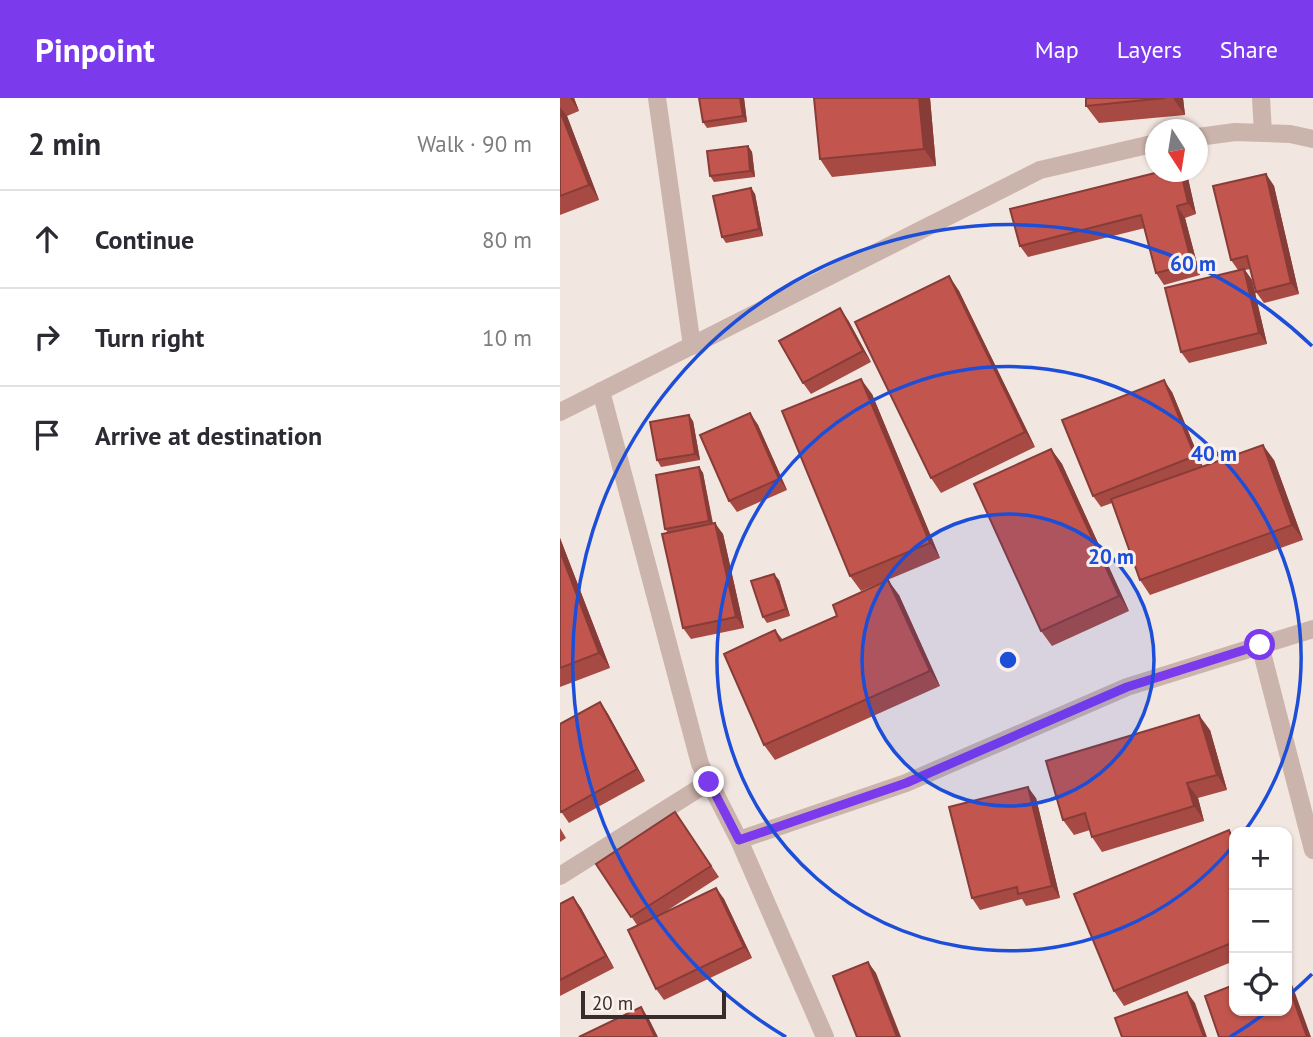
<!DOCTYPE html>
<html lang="en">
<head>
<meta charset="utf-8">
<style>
	:root { --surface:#fff; --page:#f2f2f3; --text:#2b2b33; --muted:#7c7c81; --line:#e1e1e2; --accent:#7c3aed }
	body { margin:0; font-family:"PT Sans",sans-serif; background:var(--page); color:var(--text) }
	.controls { position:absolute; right:21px; bottom:21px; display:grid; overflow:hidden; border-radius:14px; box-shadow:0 2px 5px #0004 }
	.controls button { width:63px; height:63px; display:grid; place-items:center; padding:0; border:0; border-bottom:2px solid var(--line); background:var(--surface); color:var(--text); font:35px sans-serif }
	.compass { position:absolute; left:585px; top:21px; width:63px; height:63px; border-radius:50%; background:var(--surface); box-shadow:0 2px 5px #0004; rotate:168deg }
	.scale { position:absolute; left:21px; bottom:18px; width:145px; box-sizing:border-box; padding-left:7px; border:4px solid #392c2a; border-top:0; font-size:19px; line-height:24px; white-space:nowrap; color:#392c2a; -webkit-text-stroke:5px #faf1ec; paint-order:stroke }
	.stop { position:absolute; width:21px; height:21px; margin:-16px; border:5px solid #7c3aed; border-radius:50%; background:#fff }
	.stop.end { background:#7c3aed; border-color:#fff; box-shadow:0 2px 7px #0008 }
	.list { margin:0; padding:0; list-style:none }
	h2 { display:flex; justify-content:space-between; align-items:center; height:91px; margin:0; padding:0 28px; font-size:30px }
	h2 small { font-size:23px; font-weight:400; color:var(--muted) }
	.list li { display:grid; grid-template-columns:46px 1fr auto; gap:21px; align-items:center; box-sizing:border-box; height:98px; padding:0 28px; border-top:2px solid var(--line) }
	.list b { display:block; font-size:26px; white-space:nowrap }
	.list em { font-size:23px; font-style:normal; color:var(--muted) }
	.icon { flex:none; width:38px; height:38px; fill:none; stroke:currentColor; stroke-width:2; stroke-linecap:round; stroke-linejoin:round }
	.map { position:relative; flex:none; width:753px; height:939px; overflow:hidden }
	header { display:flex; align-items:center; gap:42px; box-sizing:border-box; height:98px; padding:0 35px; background:var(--accent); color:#fff }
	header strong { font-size:33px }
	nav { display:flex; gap:38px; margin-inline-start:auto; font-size:24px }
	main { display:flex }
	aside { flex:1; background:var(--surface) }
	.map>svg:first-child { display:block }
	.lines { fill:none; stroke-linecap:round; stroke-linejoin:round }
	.minor { stroke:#cbb4ac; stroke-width:18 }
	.wall { fill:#a74a43 }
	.shaded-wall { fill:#883c37 }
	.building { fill:#c2564e; stroke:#883c37; stroke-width:2 }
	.route { stroke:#7c3aed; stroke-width:9 }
	.ring { fill:none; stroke:#1d4ed8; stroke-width:3.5 }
	.centre { fill:#1d4ed8; stroke:#faf1ec; stroke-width:3.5 }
	.ring-label { font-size:21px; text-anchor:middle; font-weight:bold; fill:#1d4ed8; stroke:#faf1ec; stroke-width:6; stroke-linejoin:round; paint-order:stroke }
</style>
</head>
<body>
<header>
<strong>Pinpoint</strong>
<nav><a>Map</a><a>Layers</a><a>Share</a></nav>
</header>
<main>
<aside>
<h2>2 min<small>Walk · 90 m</small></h2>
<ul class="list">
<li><svg class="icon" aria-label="ahead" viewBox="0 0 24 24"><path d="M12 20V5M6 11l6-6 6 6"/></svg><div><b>Continue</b></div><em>80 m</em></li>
<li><svg class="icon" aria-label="right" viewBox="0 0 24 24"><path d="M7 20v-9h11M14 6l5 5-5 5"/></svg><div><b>Turn right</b></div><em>10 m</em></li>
<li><svg class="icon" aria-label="arrive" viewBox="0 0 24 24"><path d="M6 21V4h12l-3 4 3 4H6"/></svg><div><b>Arrive at destination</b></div></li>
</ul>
</aside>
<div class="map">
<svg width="753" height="939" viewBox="0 0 753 939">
	<rect width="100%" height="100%" fill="#f2e6e0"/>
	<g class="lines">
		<path class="minor" d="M 97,0 L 132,248
			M 701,0 L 703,35
			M 638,39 L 675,34 L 730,36 L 753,41
			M 41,293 L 140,666 L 179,742 L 265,939
			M 0,314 L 480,72 L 596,45
			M 700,547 L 753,752
			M 179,742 L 346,685 L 567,589 L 753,531
			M 0,778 L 149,684"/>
	</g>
	<path class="wall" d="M 0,0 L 14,0 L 19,13 L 7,18 L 39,102 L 0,117 Z
		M 139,0 L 184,0 L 187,24 L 147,30 L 143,24 Z
		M 254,0 L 370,0 L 376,68 L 272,79 L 260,61 Z
		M 526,0 L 623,0 L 625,17 L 539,25 L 526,8 Z
		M 188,48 L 192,54 L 195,79 L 154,84 L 150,78 Z
		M 599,74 L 623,74 L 628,80 L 636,116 L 625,120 L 640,177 L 604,187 L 596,175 L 585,130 L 468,159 L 460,148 Z
		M 706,76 L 714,88 L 739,196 L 704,205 L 696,194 L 690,171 L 685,172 L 692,182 L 707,246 L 629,265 L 621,254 L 678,172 L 671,162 Z
		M 191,90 L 195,96 L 203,138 L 166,145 L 162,139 Z
		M 389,178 L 399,193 L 475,349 L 381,395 L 371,380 Z
		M 288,222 L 311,264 L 251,296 L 243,285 Z
		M 612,294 L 643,369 L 714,362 L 743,442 L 590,497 L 580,482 L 552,405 L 541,409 L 533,398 Z
		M 312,296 L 380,460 L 301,493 L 290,478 Z
		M 190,315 L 198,327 L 227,392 L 177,414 L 169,403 Z
		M 133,323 L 140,362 L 101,369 L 97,362 Z
		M 491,351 L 502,366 L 569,513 L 492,548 L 481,533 Z
		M 139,369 L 143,375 L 153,425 L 163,436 L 184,530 L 131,541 L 123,530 L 108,435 L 105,431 Z
		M 0,440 L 50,570 L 0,589 Z
		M 219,482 L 230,518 L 207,525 L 203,519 Z
		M 339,497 L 380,588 L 215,662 L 204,647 L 215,532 L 223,542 Z
		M 40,604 L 48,616 L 85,683 L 9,725 L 0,712 Z
		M 650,632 L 667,692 L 638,700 L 644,723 L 542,754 L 532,739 L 530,732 L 514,737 L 503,722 Z
		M 476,700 L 500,800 L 466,808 L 462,801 L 420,812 L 412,800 Z
		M 115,714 L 159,779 L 105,814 L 156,790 L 164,801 L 192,860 L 104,902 L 96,891 L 77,827 L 36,766 Z
		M 0,730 L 6,740 L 0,744 Z
		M 669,732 L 674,739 L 674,863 L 564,908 L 554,893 Z
		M 13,799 L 21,810 L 54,870 L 0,898 L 0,806 Z"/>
	<path class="shaded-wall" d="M 10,0 L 14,0 L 19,13 Z
		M 180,0 L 184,0 L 187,24 L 183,18 Z
		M 359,0 L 370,0 L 376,68 L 364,51 Z
		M 613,0 L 623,0 L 625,17 Z
		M 0,9 L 7,18 L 39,102 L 29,87 L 0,13 Z
		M 188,48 L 192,54 L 195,79 L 190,73 Z
		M 621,74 L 623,74 L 628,80 L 636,116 L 628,105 Z
		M 706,76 L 714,88 L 739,196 L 731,185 Z
		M 191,90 L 195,96 L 203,138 L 199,131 Z
		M 617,108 L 625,120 L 640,177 L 632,166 Z
		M 684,171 L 692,182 L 707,246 L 699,235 Z
		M 389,178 L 399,193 L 475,349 L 465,334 Z
		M 280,210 L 288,222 L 311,264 L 303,253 Z
		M 301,281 L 312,296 L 380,460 L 370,445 Z
		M 604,282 L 612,294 L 643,370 L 635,358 Z
		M 190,315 L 198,327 L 227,392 L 219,381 Z
		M 129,317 L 133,323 L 140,362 L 135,356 Z
		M 703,347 L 714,362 L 743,442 L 732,427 Z
		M 491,351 L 502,366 L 569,513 L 559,498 Z
		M 139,369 L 143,375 L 153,429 L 149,423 Z
		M 155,425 L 163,436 L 184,530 L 176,519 Z
		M 0,440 L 50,570 L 39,555 L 0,453 Z
		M 214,476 L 219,482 L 230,518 L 226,511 Z
		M 328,482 L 339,497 L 380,588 L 370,573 Z
		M 40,604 L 48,616 L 85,683 L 77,671 Z
		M 639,617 L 650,632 L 667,692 L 657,677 Z
		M 627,685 L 638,700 L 644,723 L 634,708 Z
		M 468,689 L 476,700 L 500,800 L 492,788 Z
		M 156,790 L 164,801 L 192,860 L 184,849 Z
		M 13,799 L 21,810 L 54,870 L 46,858 Z
		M 308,864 L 316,875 L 341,939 L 337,939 Z
		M 727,877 L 730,881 L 751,939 L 747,939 L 727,884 Z
		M 627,894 L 635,905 L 647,939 L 644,939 Z
		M 81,909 L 89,921 L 98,939 L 95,939 Z"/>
	<path class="building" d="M 139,0 L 180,0 L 183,18 L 143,24 Z
		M 254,0 L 359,0 L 364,51 L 260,61 Z
		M 526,0 L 605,0 L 526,8 Z
		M 0,13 L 29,87 L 0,98 Z
		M 188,48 L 190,73 L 150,78 L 147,53 Z
		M 599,74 L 621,74 L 628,105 L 617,108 L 632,166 L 596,175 L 581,117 L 460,148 L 450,111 Z
		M 706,76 L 731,185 L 696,194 L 687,158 L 671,162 L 653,88 Z
		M 191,90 L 199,131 L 162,139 L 153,98 Z
		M 684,171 L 699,235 L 621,254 L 605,190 Z
		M 389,178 L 465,334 L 371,380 L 295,224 Z
		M 280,210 L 303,253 L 243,285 L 219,243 Z
		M 301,281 L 370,445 L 290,478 L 222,313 Z
		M 604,282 L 635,358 L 533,398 L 502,322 Z
		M 190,315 L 219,381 L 169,403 L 140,337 Z
		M 129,317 L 135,356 L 97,362 L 90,324 Z
		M 703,347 L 732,427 L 580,482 L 551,401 Z
		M 491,351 L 559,498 L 481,533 L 414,386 Z
		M 139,369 L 149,423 L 105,431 L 96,377 Z
		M 155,425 L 176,519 L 123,530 L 102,436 Z
		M 0,453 L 39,555 L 0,570 Z
		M 214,476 L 226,511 L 203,519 L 191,483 Z
		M 328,482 L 370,573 L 204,647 L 164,556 L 215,532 L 220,543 L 277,518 L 273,507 Z
		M 40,604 L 77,671 L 1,714 L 0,712 L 0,626 Z
		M 639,617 L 657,677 L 627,685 L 634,708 L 532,739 L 525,715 L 503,722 L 486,663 Z
		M 468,689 L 492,788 L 458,796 L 457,789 L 412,800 L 389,709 Z
		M 115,714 L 151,768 L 71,819 L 36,766 Z
		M 669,732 L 674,745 L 674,844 L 554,893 L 514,796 Z
		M 156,790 L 184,849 L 96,891 L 68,832 Z
		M 13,799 L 46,858 L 0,882 L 0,806 Z
		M 308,864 L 337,939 L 297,939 L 273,878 Z
		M 727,884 L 747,939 L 659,939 L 645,898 L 674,887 L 674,913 L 727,913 Z
		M 627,894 L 644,939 L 562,939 L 555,920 Z
		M 81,909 L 95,939 L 19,939 Z"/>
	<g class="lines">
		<path class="route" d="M 149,684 L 179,742 L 346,685 L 567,589 L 700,547"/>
	</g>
	<circle cx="448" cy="562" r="146" fill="#1d4ed8" fill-opacity=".12"/>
	<g class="ring">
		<circle cx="448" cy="562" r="146"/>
		<path d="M673 748A292 292 0 1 1 684 734"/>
		<path d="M752 876A437 437 0 0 1 729 897M708 913A437 437 0 0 1 670 939M226 939A437 437 0 1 1 752 248"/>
	</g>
	<circle cx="448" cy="562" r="10" class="centre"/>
	<g class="ring-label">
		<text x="633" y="173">60 m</text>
		<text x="654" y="363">40 m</text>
		<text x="551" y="466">20 m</text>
	</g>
</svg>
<div class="controls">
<button>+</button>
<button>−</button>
<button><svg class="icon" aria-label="locate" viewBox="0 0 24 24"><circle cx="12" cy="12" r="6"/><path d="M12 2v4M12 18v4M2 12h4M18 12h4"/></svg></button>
</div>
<svg class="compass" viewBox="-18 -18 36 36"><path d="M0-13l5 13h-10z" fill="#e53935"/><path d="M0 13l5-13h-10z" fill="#7c7c81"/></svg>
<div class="scale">20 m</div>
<div class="stop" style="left:700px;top:547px"></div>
<div class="stop end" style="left:149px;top:684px"></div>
</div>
</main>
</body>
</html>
